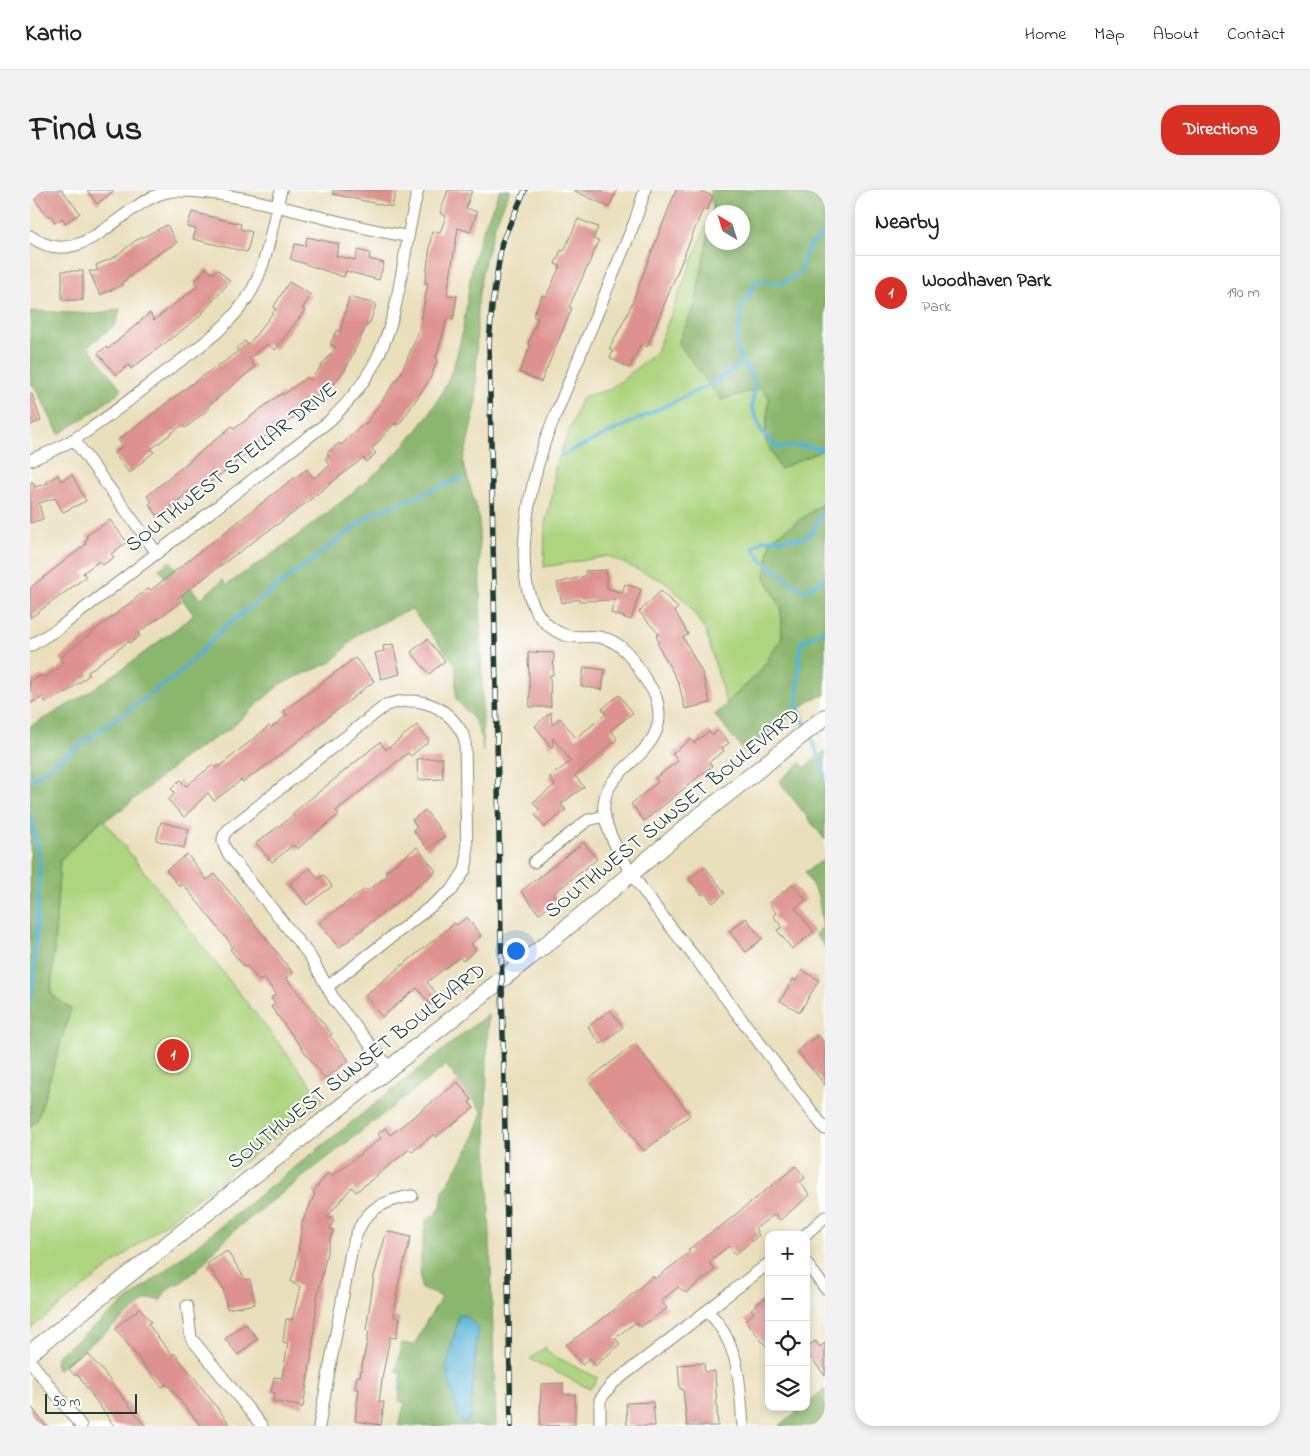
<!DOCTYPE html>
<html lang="en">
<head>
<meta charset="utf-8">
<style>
	:root { --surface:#fff; --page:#f2f2f2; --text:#222; --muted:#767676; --line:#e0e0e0; --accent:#d93025 }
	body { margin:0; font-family:"Indie Flower",sans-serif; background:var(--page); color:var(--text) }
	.controls { position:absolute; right:15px; bottom:15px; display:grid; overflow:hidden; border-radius:10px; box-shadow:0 2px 8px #0003 }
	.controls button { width:45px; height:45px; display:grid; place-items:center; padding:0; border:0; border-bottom:1px solid var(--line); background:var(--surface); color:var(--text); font:25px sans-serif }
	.compass { position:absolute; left:675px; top:15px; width:45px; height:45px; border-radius:50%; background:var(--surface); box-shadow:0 2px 8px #0003; rotate:322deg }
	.scale { position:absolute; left:15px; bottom:12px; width:92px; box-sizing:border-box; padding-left:5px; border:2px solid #1f3d34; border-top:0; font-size:14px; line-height:18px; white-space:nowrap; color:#1f3d34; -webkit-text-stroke:4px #fff; paint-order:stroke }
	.you { position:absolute; left:485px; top:760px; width:18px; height:18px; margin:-12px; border:4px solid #fff; border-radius:50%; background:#1a73e8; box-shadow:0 0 0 8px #1a73e833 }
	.badge { display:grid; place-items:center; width:32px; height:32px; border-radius:50%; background:var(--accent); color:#fff; font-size:16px; font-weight:700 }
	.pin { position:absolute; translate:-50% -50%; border:2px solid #fff; box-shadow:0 1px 5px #0006 }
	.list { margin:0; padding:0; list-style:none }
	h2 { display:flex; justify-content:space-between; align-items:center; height:65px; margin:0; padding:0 20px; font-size:21px }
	h2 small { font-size:16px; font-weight:400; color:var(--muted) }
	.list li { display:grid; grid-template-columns:32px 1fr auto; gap:15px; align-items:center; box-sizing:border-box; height:75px; padding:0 20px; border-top:1px solid var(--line) }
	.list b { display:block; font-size:19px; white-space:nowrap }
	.list p { margin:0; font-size:16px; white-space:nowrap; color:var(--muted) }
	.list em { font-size:16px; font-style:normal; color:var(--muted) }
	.icon { flex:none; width:28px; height:28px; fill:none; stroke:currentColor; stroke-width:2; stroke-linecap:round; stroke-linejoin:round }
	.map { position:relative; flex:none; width:795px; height:1236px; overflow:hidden; border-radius:20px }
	header { display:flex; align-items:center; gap:30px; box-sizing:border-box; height:70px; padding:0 25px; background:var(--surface); border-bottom:1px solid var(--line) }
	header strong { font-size:24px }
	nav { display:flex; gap:28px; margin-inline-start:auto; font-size:18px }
	.intro { display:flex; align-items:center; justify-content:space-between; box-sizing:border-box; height:120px; padding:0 30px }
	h1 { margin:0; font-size:35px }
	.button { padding:12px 22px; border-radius:20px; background:var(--accent); color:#fff; font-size:18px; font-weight:700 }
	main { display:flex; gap:30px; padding:0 30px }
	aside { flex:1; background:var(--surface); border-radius:20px; box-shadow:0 2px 8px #0003 }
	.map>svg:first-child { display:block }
	.green { fill:#add47e; stroke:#668859 }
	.forest { fill:#8ab66d; stroke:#547a50; fill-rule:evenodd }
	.water { fill:#58b4d6; stroke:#3c7885 }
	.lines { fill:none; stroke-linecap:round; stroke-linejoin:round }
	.stream { stroke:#58b4d6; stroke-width:4 }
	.building { fill:#de928f }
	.minor-casing { stroke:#848e78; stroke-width:13 }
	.secondary-casing { stroke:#848e78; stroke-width:18 }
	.minor { stroke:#fff; stroke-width:11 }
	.secondary { stroke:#fff; stroke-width:16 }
	.rail-casing { stroke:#1f3d34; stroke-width:5.5 }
	.rail { stroke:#fff; stroke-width:4; stroke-dasharray:11; stroke-linecap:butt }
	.labels { text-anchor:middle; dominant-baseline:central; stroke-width:4; stroke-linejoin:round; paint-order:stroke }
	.street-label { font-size:21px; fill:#1f3d34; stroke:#fff }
</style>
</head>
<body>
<header>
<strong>Kartio</strong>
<nav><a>Home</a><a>Map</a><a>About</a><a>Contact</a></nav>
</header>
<div class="intro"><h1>Find us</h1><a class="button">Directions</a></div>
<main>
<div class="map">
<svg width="795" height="1236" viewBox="0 0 795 1236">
	<rect width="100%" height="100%" fill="#fff"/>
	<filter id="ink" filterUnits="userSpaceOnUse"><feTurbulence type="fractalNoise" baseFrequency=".02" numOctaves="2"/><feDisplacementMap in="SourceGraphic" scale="10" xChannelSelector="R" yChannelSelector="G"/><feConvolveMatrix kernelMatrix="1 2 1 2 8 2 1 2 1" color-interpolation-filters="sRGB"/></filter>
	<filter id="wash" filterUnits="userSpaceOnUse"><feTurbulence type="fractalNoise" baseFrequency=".0096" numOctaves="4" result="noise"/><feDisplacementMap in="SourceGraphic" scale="20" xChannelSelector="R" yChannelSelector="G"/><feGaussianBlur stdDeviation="1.12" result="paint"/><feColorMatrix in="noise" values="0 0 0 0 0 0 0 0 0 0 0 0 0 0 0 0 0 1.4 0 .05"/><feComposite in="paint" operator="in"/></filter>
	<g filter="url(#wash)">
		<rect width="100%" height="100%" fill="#eadfbb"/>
		<path class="green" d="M 683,18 L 665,115 L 648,153 L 731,198 L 739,207 L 735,249 L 750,279 L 795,259 L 795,312 L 741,350 L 735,387 L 751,418 L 752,448 L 729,483 L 696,513 L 676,442 L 661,418 L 637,393 L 578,366 L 514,377 L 515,334 L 523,303 L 525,278 L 552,207 L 578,200 L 595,188 L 626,162 Z
			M 73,629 L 293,910 L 0,1139 L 0,937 L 7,931 L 41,819 L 21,804 L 30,670 Z
			M 515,1157 L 520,1164 L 568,1188 L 560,1199 L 500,1169 Z"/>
		<path class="forest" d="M 470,0 L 480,0 L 465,35 L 452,82 L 447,118 L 446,215 L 433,272 L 449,328 L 453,562 L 451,546 L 445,531 L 426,509 L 426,475 L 381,419 L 328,444 L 302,472 L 250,494 L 201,538 L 155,567 L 93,618 L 74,631 L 72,629 L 30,670 L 21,804 L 41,819 L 7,931 L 0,937 L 0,536 C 60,506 111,465 164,425 L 129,379 L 140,371 L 170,409 L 193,390 L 196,395 C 232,372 265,348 298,322 C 351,281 404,237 425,171 C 435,140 436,110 442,78 C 447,51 459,25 470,0 Z
			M 680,0 L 795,0 L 795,259 L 750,279 L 735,249 L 739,207 L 731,198 L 691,210 L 648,153 L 665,115 L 683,18 ZM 682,22 L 712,22 L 712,52 L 682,52 Z
			M 90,119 L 86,134 L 58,156 L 92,200 L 59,225 L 29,244 L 3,194 L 0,195 L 0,121 L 66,124 Z
			M 795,312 L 795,505 L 782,509 L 715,562 L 685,525 L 729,483 L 752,448 L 751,418 L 735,387 L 741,350 Z
			M 795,561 L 795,650 L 749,591 L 771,573 L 774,578 Z
			M 795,669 L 795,757 L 785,744 L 793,737 L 788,706 L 775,682 Z
			M 458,824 L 456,922 L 466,1236 L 368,1236 L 375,1213 L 369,1211 L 371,1182 L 366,1181 L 372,1153 L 385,1155 L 394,1135 L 412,1107 L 391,1099 L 390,1073 L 396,1031 L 406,1024 L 411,1016 L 413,1002 L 442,952 L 453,922 L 416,875 L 205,1040 C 188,1055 175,1074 157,1088 C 146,1098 139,1091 131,1110 L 118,1109 L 27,1180 L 25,1172 L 27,1166 Z
			M 795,1199 L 795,1236 L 749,1236 L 773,1217 L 776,1217 L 776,1214 Z"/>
		<path class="water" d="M 429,1124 L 438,1127 L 448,1138 L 440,1228 L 433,1234 L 429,1230 L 416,1179 Z"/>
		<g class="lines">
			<path class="stream" d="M 795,44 C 777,55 774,62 770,83 L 750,94 L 727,90 L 712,118 L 706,155 L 713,173 L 725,191 L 722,217 L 732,242 L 747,257 L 771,256 L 792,259 L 795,263
				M 533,265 L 681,194 L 713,173
				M 795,315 L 783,342 L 774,348 L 733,350 L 723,358 L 732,370 L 774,401 L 795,389
				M 776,536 L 767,515 L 770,454 L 795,439
				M 780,544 L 795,584
				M 0,591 L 148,484 L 197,435 L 342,324 L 432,288
				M 0,623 L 10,671 L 4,787 L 0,811"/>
		</g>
		<g id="blocks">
			<path class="building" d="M 0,0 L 32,0 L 50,23 L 36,33 L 32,28 L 26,33 L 20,25 L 18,27 L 0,3 Z
				M 57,0 L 85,0 L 67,14 Z
				M 303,0 L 366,0 L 362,17 L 303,4 Z
				M 418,0 L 442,0 L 436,18 L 447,22 L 440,42 L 428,38 L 417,105 L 427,106 L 423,130 L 417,129 L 406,168 L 408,169 L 400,189 L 369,235 L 365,233 L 342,259 L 346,263 L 337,272 L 333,268 L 263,323 L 187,378 L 148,408 L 151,412 L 108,443 L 110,446 L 100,453 L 99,451 L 58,482 L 59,485 L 37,502 L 15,512 L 13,507 L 0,514 L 0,491 L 13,485 L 15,488 L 34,474 L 30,468 L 51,451 L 119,398 L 121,400 L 256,294 L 277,279 L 284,288 L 300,275 L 295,269 L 299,266 L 297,263 L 309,253 L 311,255 L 334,233 L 335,235 L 371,183 L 389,141 L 398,93 L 395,93 L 402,41 L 410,43 L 416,26 L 410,23 Z
				M 543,0 L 587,0 L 579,17 Z
				M 646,0 L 667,0 L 683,6 L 677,20 L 673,19 L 617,157 L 611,154 L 599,178 L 580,168 L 583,161 L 579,159 L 598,123 Z
				M 162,22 L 211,34 L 210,39 L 222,42 L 217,62 L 163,49 L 166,39 L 157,37 Z
				M 548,29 L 568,37 L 563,49 L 569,51 L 539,117 L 542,118 L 511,192 L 489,182 L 501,155 L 498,154 L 508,128 L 503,126 L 512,105 L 516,107 L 530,76 L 525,74 L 531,60 L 534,61 Z
				M 137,35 L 147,53 L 121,68 L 92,93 L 93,95 L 70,105 L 59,81 L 68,81 L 66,75 L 85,67 L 105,51 Z
				M 277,47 L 309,54 L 306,66 L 325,70 L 328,60 L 340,63 L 339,69 L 354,73 L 349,90 L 316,81 L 314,87 L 260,69 L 265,54 L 275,56 Z
				M 176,78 L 183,84 L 187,79 L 200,91 L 169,127 L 101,179 L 99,175 L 86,185 L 68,163 L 76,157 L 78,159 L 120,123 L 124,130 L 168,96 L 164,92 Z
				M 32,81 L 53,81 L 53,110 L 32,110 Z
				M 259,92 L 281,105 L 272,119 L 275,120 L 245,160 L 237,154 L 219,169 L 225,177 L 177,217 L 179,219 L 155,238 L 152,235 L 121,259 L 124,262 L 99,283 L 84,263 L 93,256 L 88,250 L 155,199 L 189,174 L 190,175 L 208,161 L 206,158 L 215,151 L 218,155 L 246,119 L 243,118 Z
				M 319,107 L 346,114 L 340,133 L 338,133 L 315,180 L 303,195 L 284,208 L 287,211 L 256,233 L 255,231 L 219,259 L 221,261 L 164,305 L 160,300 L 129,328 L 119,314 L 122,312 L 117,306 L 202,236 L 204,239 L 252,203 L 253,205 L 277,187 L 280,190 L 306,157 L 300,154 L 307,140 L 310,142 Z
				M 2,204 L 11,231 L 0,235 L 0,205 Z
				M 28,285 L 31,291 L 42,285 L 56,311 L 33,322 L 25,308 L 9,313 L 13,329 L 0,333 L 0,292 L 3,292 L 5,297 L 18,293 L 17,291 Z
				M 80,330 L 97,352 L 81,364 L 84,367 L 73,375 L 69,371 L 53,383 L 56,387 L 0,428 L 0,398 L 56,354 L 54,352 L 58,349 L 56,346 Z
				M 576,380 L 577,398 L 592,403 L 595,394 L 611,399 L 601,430 L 581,423 L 585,410 L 549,411 L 549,409 L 532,413 L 527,393 L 555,386 L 555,381 Z
				M 631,401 L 648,418 L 645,421 L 658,444 L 653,447 L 672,482 L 680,513 L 655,519 L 649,494 L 627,453 L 629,452 L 626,446 L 629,444 L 609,422 Z
				M 397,449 L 415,471 L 399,484 L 381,462 Z
				M 363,454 L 370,484 L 351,489 L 345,463 L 354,461 L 353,456 Z
				M 498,462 L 524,463 L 523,485 L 520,485 L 521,517 L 500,517 Z
				M 325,468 L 344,491 L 241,572 L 213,592 L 211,590 L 184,611 L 178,603 L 154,627 L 138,610 L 145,603 L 141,599 L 150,590 L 156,596 L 183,575 L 186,578 L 190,576 L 239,536 L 241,538 L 257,525 L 254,521 Z
				M 554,477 L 575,480 L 572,500 L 551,496 Z
				M 589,505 L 603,523 L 581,540 L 587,549 L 545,586 L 554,597 L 531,614 L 536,620 L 514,637 L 505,625 L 510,621 L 503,612 L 525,595 L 519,588 L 541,571 L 523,548 L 522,558 L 505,536 L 521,522 L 522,535 L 530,528 L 546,548 L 576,524 L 572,519 Z
				M 387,535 L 399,551 L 381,566 L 378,563 L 312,616 L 306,621 L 309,624 L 267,659 L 263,655 L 242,672 L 226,653 L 264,625 L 263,623 L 350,552 L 356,560 Z
				M 689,540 L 699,553 L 692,558 L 694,561 L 679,572 L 682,576 L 614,631 L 601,614 L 628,592 L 625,588 L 648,571 L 642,564 L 661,549 L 664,553 L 679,541 L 682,545 Z
				M 412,568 L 413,589 L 388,590 L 387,569 Z
				M 395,620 L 415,646 L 398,659 L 383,640 L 387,637 L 382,630 Z
				M 131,632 L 159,639 L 154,658 L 126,650 Z
				M 554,652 L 567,669 L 523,704 L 527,709 L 509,724 L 491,701 Z
				M 387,657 L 406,681 L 309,758 L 289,733 L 335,699 L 337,701 L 358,685 L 355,682 Z
				M 157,664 L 177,690 L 185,684 L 246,761 L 263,783 L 256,788 L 302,844 L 300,846 L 319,870 L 295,889 L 241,817 L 245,814 L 241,808 L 246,804 L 234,788 L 229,791 L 217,776 L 215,778 L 200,759 L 202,757 L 200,753 L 174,720 L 153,694 L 150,697 L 136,680 Z
				M 675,677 L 695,703 L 683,713 L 675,703 L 672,705 L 659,689 Z
				M 280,678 L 289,689 L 294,685 L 302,696 L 277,715 L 260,694 Z
				M 763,694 L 776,710 L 765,718 L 784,742 L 762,759 L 747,740 L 752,737 L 743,725 L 746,723 L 739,713 Z
				M 437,727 L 451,746 L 441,754 L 446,760 L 433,771 L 430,767 L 397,792 L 410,808 L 401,815 L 387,798 L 352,827 L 335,805 L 425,733 L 427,735 Z
				M 716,728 L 732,749 L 716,762 L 699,741 Z
				M 772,780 L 789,790 L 770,822 L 750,811 L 763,789 L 766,791 Z
				M 580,820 L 593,837 L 571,854 L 558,837 Z
				M 788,845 L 795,854 L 795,895 L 767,861 Z
				M 605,854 L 660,925 L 614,961 L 558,890 Z
				M 428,892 L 442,910 L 439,912 L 444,918 L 406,947 L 404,944 L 382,962 L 380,959 L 326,1002 L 322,997 L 297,1027 L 304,1030 L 300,1039 L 304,1040 L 300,1049 L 287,1108 L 282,1164 L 273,1217 L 243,1211 L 245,1203 L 241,1202 L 244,1187 L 252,1188 L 258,1153 L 253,1152 L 256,1129 L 262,1130 L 270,1097 L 261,1092 L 266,1075 L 272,1036 L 271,1035 L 285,1004 L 283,1002 L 298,983 L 302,986 L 351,948 L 348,944 L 355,938 L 360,945 Z
				M 766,976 L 775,988 L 770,992 L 780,1005 L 750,1030 L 745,1024 L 725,1039 L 729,1045 L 705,1065 L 699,1056 L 682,1069 L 679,1072 L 685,1080 L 656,1103 L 648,1097 L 631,1111 L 637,1118 L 611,1137 L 606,1132 L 585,1148 L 590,1154 L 565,1176 L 560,1168 L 552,1175 L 536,1155 L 584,1120 L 623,1086 L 625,1089 L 660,1062 L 658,1060 L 676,1046 L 695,1033 Z
				M 357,1041 L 381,1047 L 368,1095 L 364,1127 L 370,1128 L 366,1148 L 360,1147 L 353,1183 L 349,1212 L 354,1212 L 351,1235 L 325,1231 L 329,1199 L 325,1198 L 327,1186 L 330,1186 L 339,1141 L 336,1140 L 344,1086 Z
				M 197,1061 L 216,1090 L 220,1089 L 225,1114 L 197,1119 L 193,1098 L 177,1074 Z
				M 735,1108 L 739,1114 L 739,1160 L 715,1130 L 724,1123 L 721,1119 Z
				M 110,1118 L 121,1132 L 118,1134 L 142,1165 L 144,1163 L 163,1186 L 201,1236 L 171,1236 L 139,1197 L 136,1194 L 132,1197 L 116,1178 L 85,1138 Z
				M 215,1133 L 228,1149 L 208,1165 L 195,1149 Z
				M 785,1151 L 790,1157 L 795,1153 L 795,1186 L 776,1161 L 776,1157 Z
				M 58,1164 L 75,1184 L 115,1236 L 84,1236 L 47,1184 L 45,1186 L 39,1179 Z
				M 674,1173 L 675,1182 L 685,1181 L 688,1236 L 657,1236 L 653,1199 L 650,1199 L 648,1175 Z
				M 533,1193 L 533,1204 L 545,1204 L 545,1235 L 510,1236 L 511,1194 Z
				M 623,1212 L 625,1236 L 597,1236 L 596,1213 Z
				M 0,1215 L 16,1236 L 0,1236 Z"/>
		</g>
	</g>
	<g filter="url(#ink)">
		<use href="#blocks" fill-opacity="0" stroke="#848e78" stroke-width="1"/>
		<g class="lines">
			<g class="minor-casing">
				<path id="minor" d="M 615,0 L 605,31 L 516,248 C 500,296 468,421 535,445 C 546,449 558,445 569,447 C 593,451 604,470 615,489 C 619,495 624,501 626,507 C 645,567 569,573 574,622 C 579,665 642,738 670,774 C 711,829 753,884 795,939
					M 0,46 C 54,86 92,8 142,1 C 169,0 195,5 221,10 C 273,21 324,38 376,46
					M 44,250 L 127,363
					M 0,270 C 49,253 89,218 130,186 C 163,161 200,138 221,102 C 238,71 242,34 251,0
					M 0,456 L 29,438 L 298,232 C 376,160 364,94 388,0
					M 504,672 L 558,630 L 575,626
					M 297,797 L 422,700 L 435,680 L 437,670 L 435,549 C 420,516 390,504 356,515 L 199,639 C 189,648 193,655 199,665 L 280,766 L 305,811 L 359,878
					M 775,1045 L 795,1027
					M 776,1073 L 795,1098
					M 157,1116 L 161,1148 L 232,1236
					M 678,1121 C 711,1157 709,1190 713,1236
					M 0,1171 L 51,1236
					M 289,1236 L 321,1062 C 330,1025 344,1012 382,1006
					M 570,1236 L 570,1210 L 582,1194 L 739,1073"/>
			</g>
			<g class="secondary-casing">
				<path id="secondary" d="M 0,1163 L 529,744 L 671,625 L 795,527"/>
			</g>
			<use href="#minor" class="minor"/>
			<use href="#secondary" class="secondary"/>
			<g class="rail-casing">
				<path id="rail" d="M 481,1236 L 459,154 L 462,116 L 472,52 L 495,0"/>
			</g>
			<use href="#rail" class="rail"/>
		</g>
	</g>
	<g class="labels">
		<g class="street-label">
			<text transform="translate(202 278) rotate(-38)">SOUTHWEST STELLAR DRIVE</text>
			<text transform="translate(643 624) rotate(-39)">SOUTHWEST SUNSET BOULEVARD</text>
			<text transform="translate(327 877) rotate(-38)">SOUTHWEST SUNSET BOULEVARD</text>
		</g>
	</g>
</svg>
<div class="controls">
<button>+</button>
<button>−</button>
<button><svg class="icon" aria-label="locate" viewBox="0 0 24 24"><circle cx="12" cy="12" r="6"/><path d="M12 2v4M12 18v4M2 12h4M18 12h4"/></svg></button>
<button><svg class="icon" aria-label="layers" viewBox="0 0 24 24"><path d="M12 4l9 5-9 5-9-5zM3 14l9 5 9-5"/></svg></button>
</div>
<svg class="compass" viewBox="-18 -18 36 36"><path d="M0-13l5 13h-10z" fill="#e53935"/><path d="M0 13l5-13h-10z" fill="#767676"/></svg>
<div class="scale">50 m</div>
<div class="you"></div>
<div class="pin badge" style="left:143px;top:865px">1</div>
</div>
<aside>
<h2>Nearby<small></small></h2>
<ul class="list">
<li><span class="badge">1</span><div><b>Woodhaven Park</b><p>Park</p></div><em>190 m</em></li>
</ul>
</aside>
</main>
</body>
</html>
